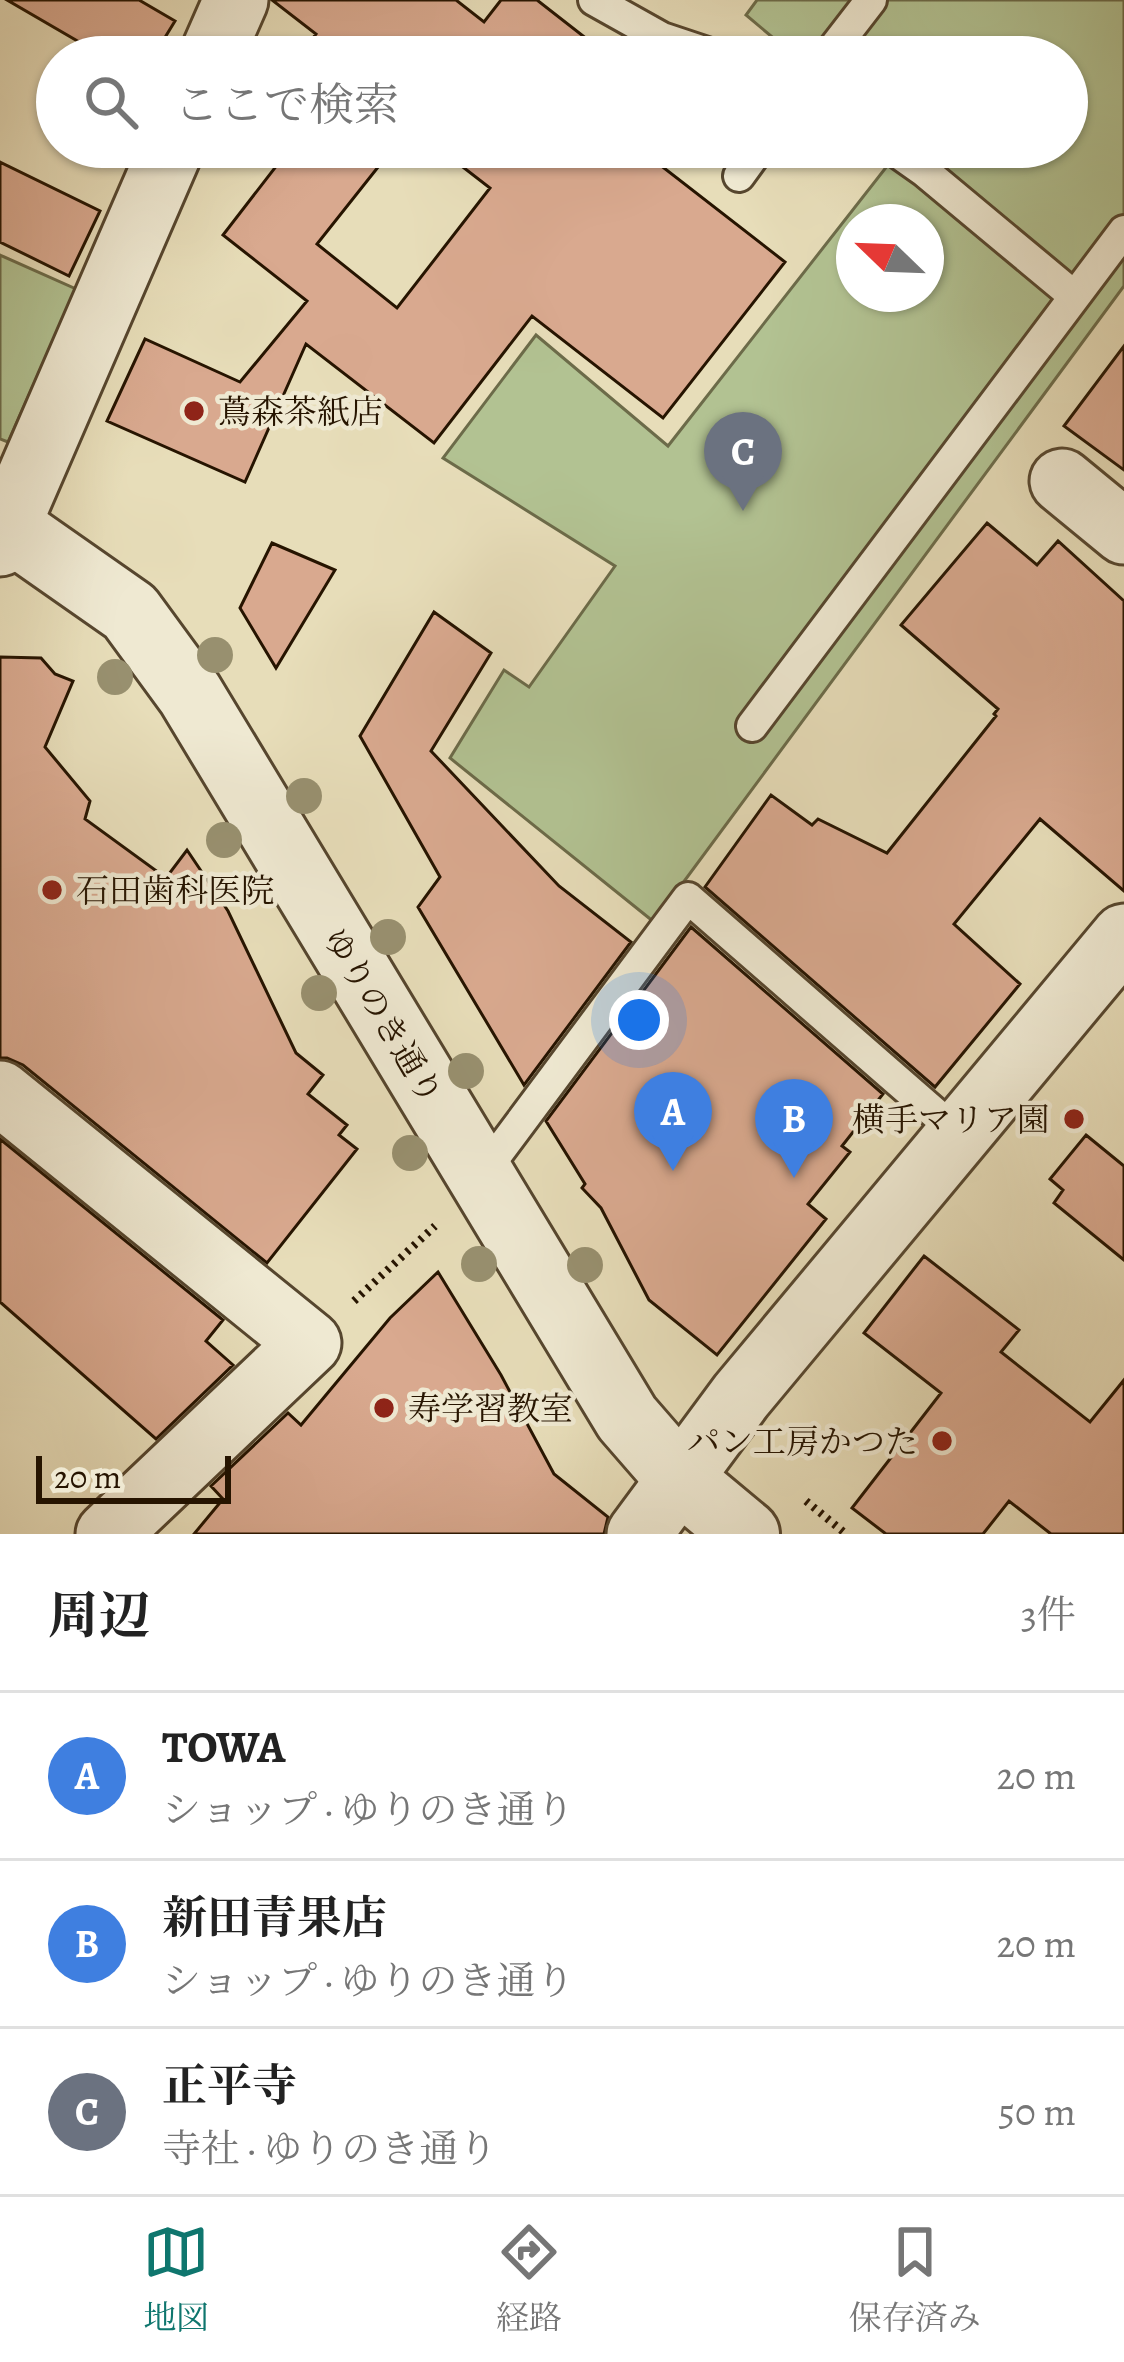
<!DOCTYPE html>
<html lang="ja">
<head>
<meta charset="utf-8">
<style>
	:root { --surface:#fff; --page:#f6f6f6; --text:#222; --muted:#767676; --line:#e0e0e0; --accent:#0f766e }
	body { margin:0; font-family:Alegreya,"Noto Serif JP",serif; background:var(--page); color:var(--text) }
	.compass { position:absolute; left:836px; top:204px; width:108px; height:108px; border-radius:50%; background:var(--surface); box-shadow:0 3px 9px #0004; rotate:293deg }
	.scale { position:absolute; left:36px; bottom:30px; width:195px; box-sizing:border-box; padding-left:12px; border:6px solid #261400; border-top:0; font-size:33px; line-height:42px; white-space:nowrap; color:#261400; -webkit-text-stroke:9px #efe9d2; paint-order:stroke }
	.you { position:absolute; left:639px; top:1020px; width:42px; height:42px; margin:-30px; border:9px solid #fff; border-radius:50%; background:#1a73e8; box-shadow:0 0 0 18px #1a73e833 }
	.badge { display:grid; place-items:center; width:78px; height:78px; border-radius:50%; background:var(--accent); color:#fff; font-size:39px; font-weight:700 }
	.pin { position:absolute; translate:-50% -99px; filter:drop-shadow(0 3px 6px #0008) }
	.pin::after { content:''; position:absolute; top:63px; width:42px; height:36px; background:inherit; clip-path:polygon(0 0,100% 0,50% 100%) }
	.list { margin:0; padding:0; list-style:none }
	h2 { display:flex; justify-content:space-between; align-items:center; height:156px; margin:0; padding:0 48px; font-size:51px }
	h2 small { font-size:39px; font-weight:400; color:var(--muted) }
	.list li { display:grid; grid-template-columns:78px 1fr auto; gap:36px; align-items:center; box-sizing:border-box; height:168px; padding:0 48px; border-top:3px solid var(--line) }
	.list b { display:block; font-size:45px; white-space:nowrap }
	.list p { margin:0; font-size:39px; white-space:nowrap; color:var(--muted) }
	.list em { font-size:39px; font-style:normal; color:var(--muted) }
	.icon { flex:none; width:66px; height:66px; fill:none; stroke:currentColor; stroke-width:2; stroke-linecap:round; stroke-linejoin:round }
	.map { position:relative; flex:none; width:1124px; height:1534px; overflow:hidden }
	.search { position:absolute; background:var(--surface); box-shadow:0 3px 9px #0004; left:36px; right:36px; top:36px; height:132px; display:flex; align-items:center; gap:30px; box-sizing:border-box; padding:0 42px; border-radius:66px; color:var(--muted); font-size:45px }
	.sheet { height:660px; background:var(--surface) }
	nav { display:flex; justify-content:space-around; align-items:center; box-sizing:border-box; height:168px; border-top:3px solid var(--line); background:var(--surface); font-size:33px; color:var(--muted) }
	nav a { display:grid; justify-items:center; gap:6px }
	nav .on { color:var(--accent) }
	.map>svg:first-child { display:block }
	.green { fill:#b2c292; stroke:#6c6b49; stroke-width:3; fill-rule:evenodd }
	.building { fill:#d9a98f; stroke:#261400; stroke-width:3 }
	.lines { fill:none; stroke-linecap:round; stroke-linejoin:round }
	.service-casing { stroke:#56462e; stroke-width:36 }
	.minor-casing { stroke:#56462e; stroke-width:69 }
	.tertiary-casing { stroke:#56462e; stroke-width:72 }
	.path { stroke:#261400; stroke-width:8; stroke-dasharray:3 6; stroke-linecap:butt }
	.service { stroke:#efe9d2; stroke-width:30 }
	.minor { stroke:#efe9d2; stroke-width:63 }
	.tertiary { stroke:#efe9d2; stroke-width:66 }
	.tree { fill:#98906f }
	.poi-dot { fill:#8f2418; stroke:#efe9d2; stroke-width:4.5 }
	.labels { text-anchor:middle; dominant-baseline:central; stroke-width:9; stroke-linejoin:round; paint-order:stroke }
	.poi-label { font-size:33px; fill:#261400; stroke:#efe9d2; text-anchor:start }
	.street-label { font-size:33px; fill:#261400; stroke:#efe9d2 }
</style>
</head>
<body>
<div class="map">
<svg width="1124" height="1534" viewBox="0 0 1124 1534">
	<rect width="100%" height="100%" fill="#e7ddb9"/>
	<filter id="stains"><feTurbulence type="fractalNoise" baseFrequency=".00167" numOctaves="4"/><feColorMatrix values="0 0 0 0 .2 0 0 0 0 .09 0 0 0 0 .02 0 0 0 .5 -.17"/></filter>
	<radialGradient id="worn" r=".72"><stop offset=".6" stop-color="#630" stop-opacity="0"/><stop offset="1" stop-color="#630" stop-opacity=".3"/></radialGradient>
	<path class="green" d="M 757,0 L 1124,0 L 1124,286 L 654,922 L 450,758 L 504,670 L 529,687 L 615,566 L 443,458 L 536,335 L 668,446 L 902,147 L 1067,147 L 1067,57 L 796,57 L 746,15 ZM 854,222 L 926,222 L 926,294 L 854,294 Z
		M 0,255 L 76,289 L 8,442 L 0,439 Z"/>
	<path class="building" d="M 7,0 L 139,0 L 175,21 L 153,57 L 105,57 Z
		M 272,0 L 456,0 L 484,22 L 501,0 L 537,0 L 610,57 L 299,57 L 316,34 Z
		M 291,147 L 394,147 L 317,244 L 397,308 L 490,188 L 437,147 L 637,147 L 785,262 L 663,418 L 532,316 L 434,443 L 306,344 L 245,482 L 107,421 L 145,339 L 240,382 L 307,301 L 223,235 Z
		M 0,162 L 100,211 L 69,276 L 0,242 Z
		M 1124,346 L 1124,470 L 1064,426 Z
		M 987,523 L 1037,565 L 1058,541 L 1124,601 L 1124,891 L 1040,819 L 954,924 L 1020,984 L 935,1087 L 705,887 L 771,795 L 812,825 L 818,819 L 887,853 L 996,716 L 994,714 L 998,709 L 901,625 Z
		M 272,543 L 335,570 L 276,668 L 240,608 Z
		M 434,612 L 491,653 L 431,751 L 559,886 L 631,942 L 524,1085 L 418,907 L 440,877 L 360,736 Z
		M 0,657 L 41,658 L 55,674 L 73,681 L 45,747 L 90,801 L 85,819 L 166,878 L 187,850 L 228,911 L 296,1053 L 323,1075 L 308,1094 L 347,1125 L 339,1135 L 357,1149 L 267,1263 L 23,1065 L 7,1058 L 0,1058 Z
		M 691,927 L 883,1094 L 842,1146 L 850,1152 L 808,1204 L 826,1219 L 717,1355 L 649,1300 L 601,1208 L 582,1188 L 585,1184 L 546,1121 Z
		M 1086,1135 L 1124,1166 L 1124,1260 L 1054,1203 L 1063,1190 L 1050,1179 Z
		M 0,1139 L 223,1320 L 206,1341 L 233,1365 L 156,1439 L 0,1302 Z
		M 924,1256 L 1019,1330 L 1001,1352 L 1090,1422 L 1124,1380 L 1124,1534 L 1051,1534 L 1009,1501 L 983,1534 L 886,1534 L 852,1508 L 941,1393 L 864,1333 Z
		M 438,1272 L 501,1375 L 554,1474 L 608,1517 L 604,1534 L 194,1534 L 223,1499 L 211,1486 L 288,1413 L 301,1425 L 390,1318 Z"/>
	<g class="lines">
		<g class="service-casing">
			<path id="service" d="M 594,0 L 662,38 L 719,57
				M 827,57 L 871,0
				M 890,147 L 924,171 L 1074,296
				M 739,176 L 760,147
				M 752,726 L 1124,231
				M 480,1177 L 688,898 L 960,1135"/>
		</g>
		<g class="minor-casing">
			<path id="minor" d="M 211,57 L 236,0
				M 1062,481 L 1124,532
				M 0,544 L 172,147
				M 0,1093 L 309,1343 L 108,1534
				M 639,1534 L 741,1396 L 1124,936"/>
		</g>
		<g class="tertiary-casing">
			<path id="tertiary" d="M 0,521 L 130,612 L 190,694 L 627,1418 L 680,1479 L 746,1534"/>
		</g>
		<path class="path" d="M 354,1301 L 435,1226
			M 806,1501 L 846,1534"/>
		<use href="#service" class="service"/>
		<use href="#minor" class="minor"/>
		<use href="#tertiary" class="tertiary"/>
	</g>
	<g class="tree">
		<circle cx="215" cy="655" r="18"/>
		<circle cx="115" cy="677" r="18"/>
		<circle cx="304" cy="796" r="18"/>
		<circle cx="224" cy="840" r="18"/>
		<circle cx="388" cy="937" r="18"/>
		<circle cx="319" cy="993" r="18"/>
		<circle cx="466" cy="1071" r="18"/>
		<circle cx="410" cy="1153" r="18"/>
		<circle cx="479" cy="1264" r="18"/>
		<circle cx="585" cy="1265" r="18"/>
	</g>
	<g class="poi-dot">
		<circle cx="194" cy="411" r="12"/>
		<circle cx="52" cy="890" r="12"/>
		<circle cx="1074" cy="1119" r="12"/>
		<circle cx="384" cy="1408" r="12"/>
		<circle cx="942" cy="1441" r="12"/>
	</g>
	<g class="labels">
		<g class="poi-label">
			<text x="218" y="411">蔦森茶紙店</text>
			<text x="76" y="890">石田歯科医院</text>
			<text x="1050" y="1119" text-anchor="end">横手マリア園</text>
			<text x="408" y="1408">寿学習教室</text>
			<text x="918" y="1441" text-anchor="end">パン工房かつた</text>
		</g>
		<g class="street-label">
			<text transform="translate(383 1016) rotate(59)">ゆりのき通り</text>
		</g>
	</g>
	<rect width="100%" height="100%" filter="url(#stains)"/>
	<rect width="100%" height="100%" fill="url(#worn)"/>
</svg>
<svg class="compass" viewBox="-18 -18 36 36"><path d="M0-13l5 13h-10z" fill="#e53935"/><path d="M0 13l5-13h-10z" fill="#767676"/></svg>
<div class="scale">20 m</div>
<div class="you"></div>
<div class="pin badge" style="left:673px;top:1171px;background:#3f7fe0">A</div>
<div class="pin badge" style="left:794px;top:1178px;background:#3f7fe0">B</div>
<div class="pin badge" style="left:743px;top:511px;background:#6b7280">C</div>
<div class="search"><svg class="icon" aria-label="search" viewBox="0 0 24 24"><circle cx="10" cy="10" r="6"/><path d="M15 15l6 6"/></svg>ここで検索</div>
</div>
<section class="sheet">
<h2>周辺<small>3件</small></h2>
<ul class="list">
<li><span class="badge" style="background:#3f7fe0">A</span><div><b>TOWA</b><p>ショップ · ゆりのき通り</p></div><em>20 m</em></li>
<li><span class="badge" style="background:#3f7fe0">B</span><div><b>新田青果店</b><p>ショップ · ゆりのき通り</p></div><em>20 m</em></li>
<li><span class="badge" style="background:#6b7280">C</span><div><b>正平寺</b><p>寺社 · ゆりのき通り</p></div><em>50 m</em></li>
</ul>
</section>
<nav>
<a class="on"><svg class="icon" aria-label="map" viewBox="0 0 24 24"><path d="M3 6l6-2 6 2 6-2v14l-6 2-6-2-6 2zM9 4v14M15 6v14"/></svg>地図</a>
<a><svg class="icon" aria-label="directions" viewBox="0 0 24 24"><path d="M12 3l9 9-9 9-9-9zM9 14v-3h6M13 9l2 2-2 2"/></svg>経路</a>
<a><svg class="icon" aria-label="saved" viewBox="0 0 24 24"><path d="M7 4h10v16l-5-4-5 4z"/></svg>保存済み</a>
</nav>
</body>
</html>
